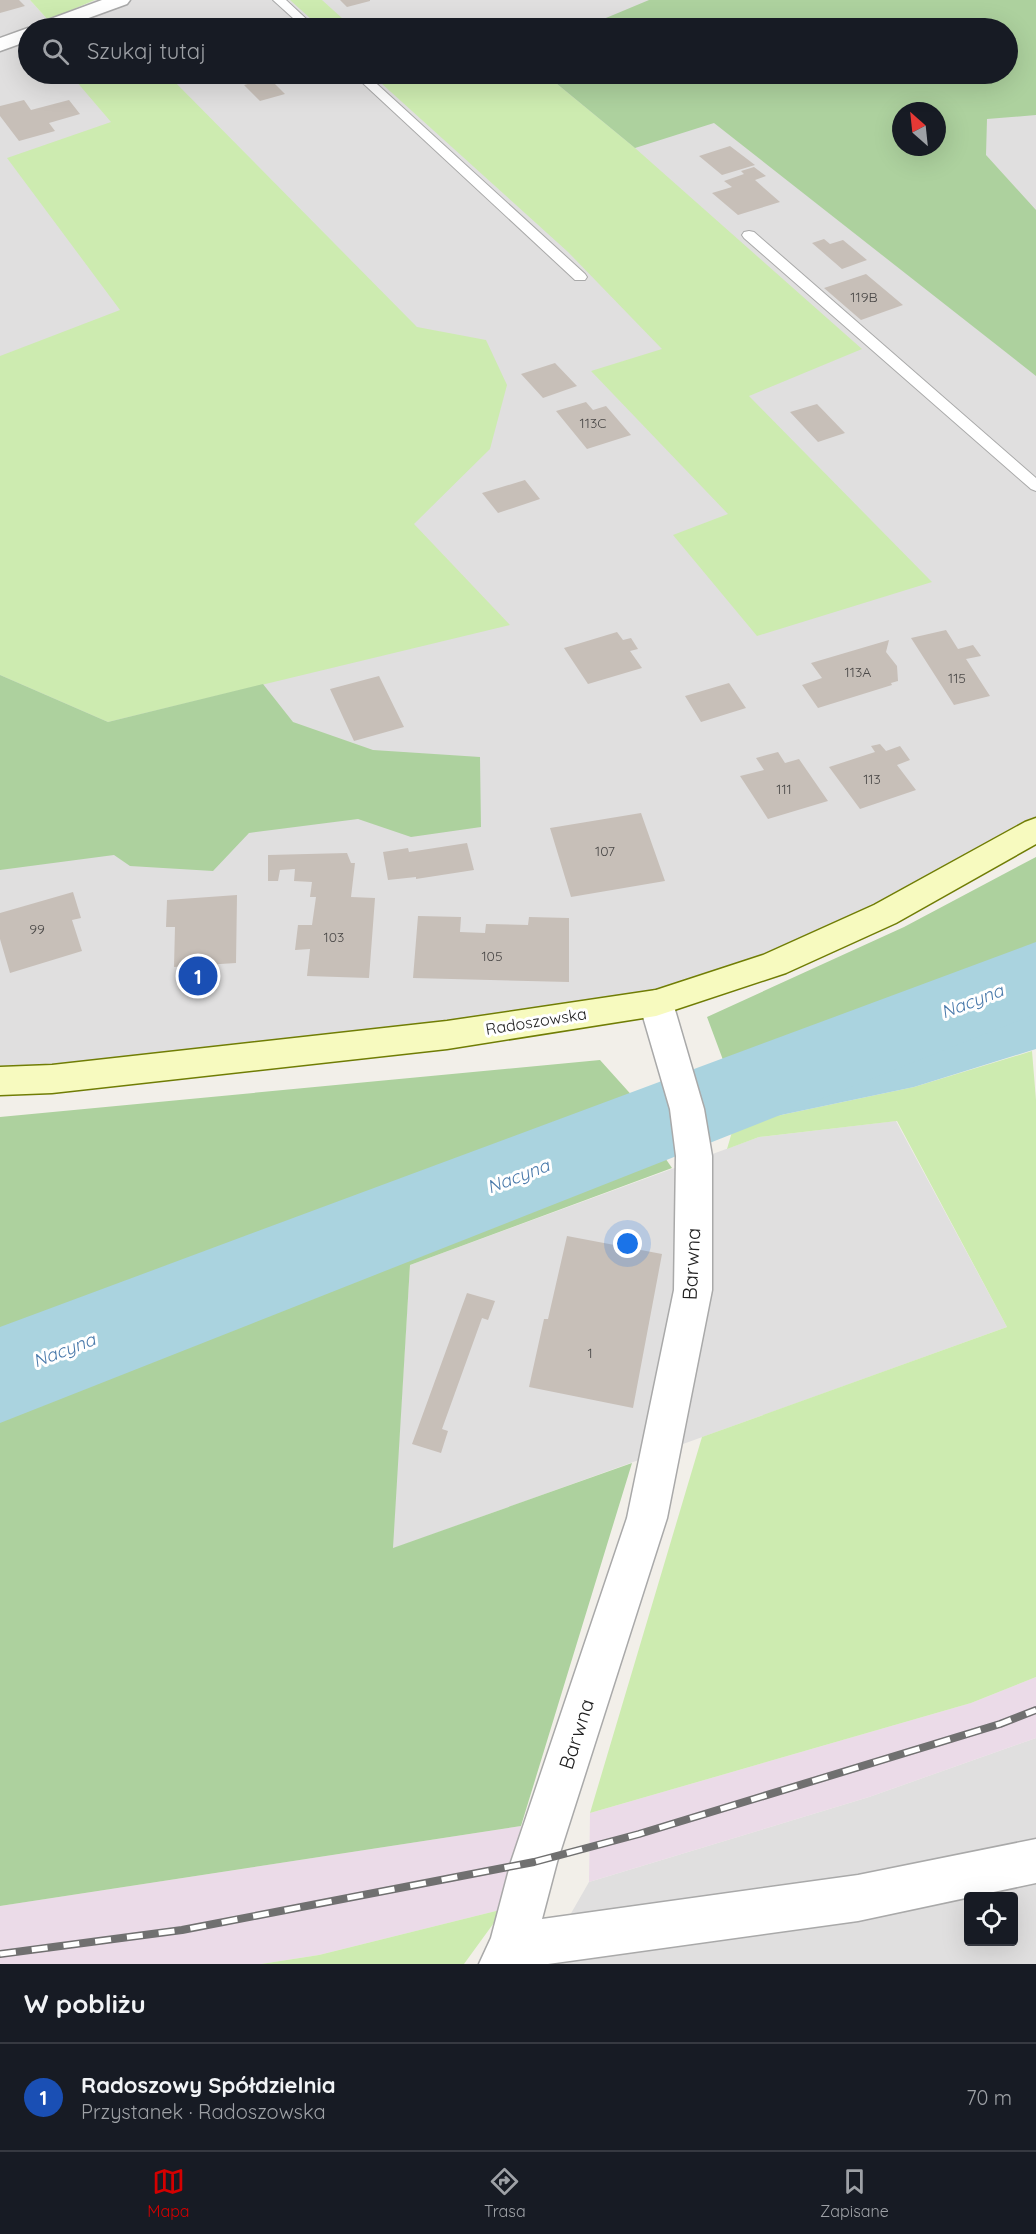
<!DOCTYPE html>
<html lang="pl">
<head>
<meta charset="utf-8">
<style>
	:root { --surface:#171b24; --page:#20242c; --text:#f1f3f6; --muted:#9ea1a6; --line:#363941; --accent:#d40000 }
	body { margin:0; font-family:Quicksand,sans-serif; background:var(--page); color:var(--text) }
	.controls { position:absolute; right:18px; bottom:18px; display:grid; overflow:hidden; border-radius:6px; box-shadow:0 6px 24px #0002 }
	.controls button { width:54px; height:54px; display:grid; place-items:center; padding:0; border:0; border-bottom:2px solid var(--line); background:var(--surface); color:var(--text); font:30px sans-serif }
	.compass { position:absolute; left:892px; top:102px; width:54px; height:54px; border-radius:50%; background:var(--surface); box-shadow:0 6px 24px #0002; rotate:333deg }
	.you { position:absolute; left:628px; top:1244px; width:21px; height:21px; margin:-15px; border:4px solid #fff; border-radius:50%; background:#1a73e8; box-shadow:0 0 0 9px #1a73e833 }
	.badge { display:grid; place-items:center; width:39px; height:39px; border-radius:50%; background:var(--accent); color:#fff; font-size:20px; font-weight:700 }
	.pin { position:absolute; translate:-50% -50%; border:3px solid #fff; box-shadow:0 2px 6px #0006 }
	.list { margin:0; padding:0; list-style:none }
	h2 { display:flex; justify-content:space-between; align-items:center; height:78px; margin:0; padding:0 24px; font-size:26px }
	h2 small { font-size:20px; font-weight:400; color:var(--muted) }
	.list li { display:grid; grid-template-columns:39px 1fr auto; gap:18px; align-items:center; box-sizing:border-box; height:108px; padding:0 24px; border-top:2px solid var(--line) }
	.list b { display:block; font-size:22px; white-space:nowrap }
	.list p { margin:0; font-size:20px; white-space:nowrap; color:var(--muted) }
	.list em { font-size:20px; font-style:normal; color:var(--muted) }
	.icon { flex:none; width:33px; height:33px; fill:none; stroke:currentColor; stroke-width:2; stroke-linecap:round; stroke-linejoin:round }
	.map { position:relative; flex:none; width:1036px; height:1964px; overflow:hidden }
	.search { position:absolute; background:var(--surface); box-shadow:0 6px 24px #0002; left:18px; right:18px; top:18px; height:66px; display:flex; align-items:center; gap:15px; box-sizing:border-box; padding:0 21px; border-radius:33px; color:var(--muted); font-size:22px }
	.sheet { height:186px; background:var(--surface) }
	nav { display:flex; justify-content:space-around; align-items:center; box-sizing:border-box; height:84px; border-top:2px solid var(--line); background:var(--surface); font-size:16px; color:var(--muted) }
	nav a { display:grid; justify-items:center; gap:3px }
	nav .on { color:var(--accent) }
	.map>svg:first-child { display:block }
	.residential { fill:#e0dfdf; fill-rule:evenodd }
	.industrial { fill:#ebdbe8 }
	.grass { fill:#cdebb0 }
	.forest { fill:#add19e; fill-rule:evenodd }
	.water { fill:#aad3df }
	.lines { fill:none; stroke-linecap:round; stroke-linejoin:round }
	.river { fill:#aad3df; fill-rule:evenodd }
	.building { fill:#c7bfb8 }
	.lane-casing { stroke:#a9a9a9; stroke-width:2 }
	.street-casing { stroke:#a9a9a9; stroke-width:3 }
	.secondary-casing { stroke:#707d05; stroke-width:3 }
	.lane { fill:#fff; fill-rule:evenodd }
	.street { fill:#fff; fill-rule:evenodd }
	.secondary { fill:#f7fabf; fill-rule:evenodd }
	.rail-casing { stroke:#707070; stroke-width:8 }
	.rail { stroke:#fff; stroke-width:5; stroke-dasharray:16; stroke-linecap:butt }
	.labels { text-anchor:middle; dominant-baseline:central; stroke-width:6; stroke-linejoin:round; paint-order:stroke }
	.number-label { font-size:14px; fill:#4b4948 }
	.street-label { font-size:16px; fill:#222; stroke:#fff }
	.water-label { font-size:18px; font-style:italic; fill:#4a7aab; stroke:#fff }
	.near-street-label { font-size:20px; fill:#222; stroke:#fff }
</style>
</head>
<body>
<div class="map">
<svg width="1036" height="1964" viewBox="0 0 1036 1964">
	<rect width="100%" height="100%" fill="#f2efe9"/>
	<path class="residential" d="M 0,0 L 30,0 L 48,20 L 95,0 L 1036,0 L 1036,830 L 885,914 L 656,1003 L 0,1077 ZM 28,28 L 1008,28 L 1008,74 L 28,74 ZM 901,111 L 937,111 L 937,147 L 901,147 Z
		M 896,1121 L 1007,1327 L 392,1549 L 410,1265 L 759,1137 Z
		M 1036,1738 L 1036,1964 L 542,1964 L 589,1882 L 869,1797 ZM 968,1896 L 1014,1896 L 1014,1942 L 968,1942 Z"/>
	<path class="industrial" d="M 1036,1677 L 1036,1738 L 869,1797 L 589,1882 L 590,1813 L 971,1703 Z
		M 521,1826 L 504,1909 L 319,1955 L 261,1964 L 0,1964 L 0,1906 Z"/>
	<path class="grass" d="M 30,0 L 95,0 L 48,20 Z
		M 290,0 L 322,0 L 353,28 L 321,28 Z
		M 70,74 L 167,74 L 417,327 L 486,340 L 507,385 L 490,449 L 414,524 L 510,625 L 108,722 L 0,675 L 0,356 L 120,310 L 7,158 L 111,122 Z
		M 371,74 L 545,74 L 635,148 L 862,349 L 749,396 L 932,582 L 757,636 L 673,535 L 728,514 L 591,371 L 662,349 L 568,252 Z
		M 1032,1051 L 1036,1100 L 1036,1677 L 971,1703 L 590,1813 L 702,1437 L 1007,1327 L 897,1121 L 759,1137 L 727,1149 L 734,1125 L 914,1087 Z
		M 504,1909 L 464,1964 L 261,1964 L 319,1955 Z"/>
	<path class="forest" d="M 649,0 L 1036,0 L 1036,115 L 987,119 L 986,155 L 1036,210 L 1036,376 L 714,123 L 635,148 L 545,74 L 1008,74 L 1008,28 L 582,28 ZM 901,111 L 937,111 L 937,147 L 901,147 Z
		M 0,675 L 108,722 L 263,684 L 293,722 L 373,750 L 480,757 L 481,827 L 411,837 L 358,819 L 249,833 L 213,871 L 130,866 L 114,855 L 0,870 Z
		M 1036,857 L 1036,949 L 726,1068 L 707,1017 L 904,927 Z
		M 600,1060 L 645,1110 L 0,1355 L 0,1117 Z
		M 650,1136 L 672,1168 L 410,1265 L 393,1548 L 632,1463 L 521,1826 L 0,1906 L 0,1390 Z"/>
	<path class="water" d="M 1036,949 L 1036,1049 L 914,1087 L 734,1125 L 726,1068 Z"/>
	<g class="lines">
		<path class="river" d="M 1036,942 L 1036,1014 L 0,1423 L 0,1327 Z"/>
	</g>
	<path class="building" d="M 0,0 L 19,0 L 25,6 L 0,13 Z
		M 340,0 L 370,0 L 370,1 L 347,7 Z
		M 269,78 L 285,94 L 260,101 L 244,85 Z
		M 24,100 L 31,110 L 69,100 L 80,114 L 49,123 L 55,131 L 19,141 L 0,116 L 0,106 Z
		M 730,146 L 755,165 L 722,175 L 699,156 Z
		M 754,167 L 766,176 L 755,180 L 780,202 L 738,215 L 712,193 L 732,187 L 724,181 L 744,174 L 741,171 Z
		M 824,239 L 830,244 L 843,240 L 867,260 L 842,269 L 812,243 Z
		M 866,274 L 903,305 L 861,320 L 824,288 Z
		M 555,363 L 577,386 L 543,398 L 521,374 Z
		M 586,402 L 593,410 L 606,406 L 631,435 L 587,449 L 556,411 Z
		M 817,404 L 845,433 L 818,442 L 790,412 Z
		M 525,480 L 540,499 L 498,513 L 482,493 Z
		M 946,630 L 958,649 L 973,645 L 981,656 L 966,659 L 990,696 L 954,705 L 911,638 Z
		M 617,632 L 623,640 L 631,638 L 638,649 L 630,651 L 642,668 L 588,684 L 564,648 Z
		M 889,640 L 886,652 L 897,666 L 898,681 L 891,683 L 892,685 L 818,708 L 802,685 L 822,678 L 811,663 Z
		M 379,676 L 404,727 L 354,741 L 330,689 Z
		M 729,683 L 746,708 L 701,722 L 685,696 Z
		M 880,744 L 886,751 L 900,746 L 910,760 L 897,765 L 916,790 L 860,809 L 829,767 L 875,752 L 871,746 Z
		M 778,752 L 785,763 L 799,759 L 828,801 L 768,819 L 740,776 L 764,770 L 756,758 Z
		M 641,813 L 665,881 L 571,897 L 550,828 Z
		M 467,843 L 474,870 L 416,879 L 416,877 L 388,880 L 383,852 L 408,848 L 409,852 Z
		M 347,853 L 351,863 L 355,863 L 351,897 L 375,898 L 369,978 L 307,976 L 310,949 L 295,950 L 298,925 L 312,925 L 316,897 L 310,897 L 312,882 L 294,881 L 295,869 L 280,870 L 278,881 L 268,881 L 268,855 Z
		M 73,892 L 81,918 L 72,920 L 82,951 L 10,973 L 0,939 L 0,913 Z
		M 237,895 L 236,963 L 174,967 L 175,927 L 166,927 L 167,900 Z
		M 418,916 L 461,917 L 460,932 L 485,933 L 486,924 L 528,925 L 529,917 L 569,918 L 569,982 L 413,978 Z
		M 567,1236 L 662,1254 L 633,1408 L 529,1387 L 544,1319 L 548,1319 Z
		M 467,1293 L 495,1301 L 488,1320 L 482,1318 L 442,1429 L 448,1431 L 441,1453 L 412,1444 Z"/>
	<g class="lines">
		<g class="lane-casing">
			<path id="lane" d="M 273,0 L 286,0 L 316,28 L 304,28 Z
				M 353,74 L 366,74 L 585,274 L 587,277 L 585,280 L 575,280 Z
				M 749,231 L 754,232 L 1036,478 L 1036,491 L 1031,489 L 744,238 L 742,235 L 744,232 Z"/>
		</g>
		<g class="street-casing">
			<path id="street" d="M 102,0 L 130,0 L 127,4 L 61,28 L 34,28 L 37,24 Z
				M 28,28 L 30,28 L 28,41 L 0,51 L 0,38 Z
				M 656,990 L 668,994 L 673,1003 L 704,1109 L 712,1156 L 712,1290 L 667,1518 L 557,1862 L 542,1919 L 858,1875 L 1036,1839 L 1036,1883 L 858,1921 L 548,1964 L 479,1964 L 491,1938 L 511,1862 L 627,1518 L 674,1290 L 676,1156 L 670,1109 L 639,1003 L 644,994 Z"/>
		</g>
		<g class="secondary-casing">
			<path id="secondary" d="M 1036,818 L 1036,844 L 896,923 L 786,973 L 656,1016 L 447,1049 L 52,1093 L 0,1095 L 0,1067 L 52,1065 L 447,1021 L 656,990 L 763,955 L 874,905 L 1025,822 Z"/>
		</g>
		<use href="#lane" class="lane"/>
		<use href="#street" class="street"/>
		<use href="#secondary" class="secondary"/>
		<g class="rail-casing">
			<path id="rail" d="M 0,1954 L 182,1930 L 534,1862 L 639,1834 L 1000,1724 L 1036,1710"/>
		</g>
		<use href="#rail" class="rail"/>
	</g>
	<g class="labels">
		<g class="number-label">
			<text x="864" y="297">119B</text>
			<text x="593" y="423">113C</text>
			<text x="858" y="672">113A</text>
			<text x="957" y="678">115</text>
			<text x="872" y="779">113</text>
			<text x="784" y="789">111</text>
			<text x="605" y="851">107</text>
			<text x="37" y="929">99</text>
			<text x="334" y="937">103</text>
			<text x="492" y="956">105</text>
			<text x="590" y="1353">1</text>
		</g>
		<g class="street-label">
			<text transform="translate(536 1021) rotate(-9)">Radoszowska</text>
		</g>
		<g class="water-label">
			<text transform="translate(972 1001) rotate(-21)">Nacyna</text>
			<text transform="translate(518 1176) rotate(-21)">Nacyna</text>
			<text transform="translate(64 1350) rotate(-21)">Nacyna</text>
		</g>
		<g class="near-street-label">
			<text transform="translate(691 1264) rotate(-87)">Barwna</text>
			<text transform="translate(576 1734) rotate(-72)">Barwna</text>
		</g>
	</g>
</svg>
<div class="controls">
<button><svg class="icon" aria-label="locate" viewBox="0 0 24 24"><circle cx="12" cy="12" r="6"/><path d="M12 2v4M12 18v4M2 12h4M18 12h4"/></svg></button>
</div>
<svg class="compass" viewBox="-18 -18 36 36"><path d="M0-13l5 13h-10z" fill="#e53935"/><path d="M0 13l5-13h-10z" fill="#9ea1a6"/></svg>
<div class="you"></div>
<div class="pin badge" style="left:198px;top:976px;background:#1a4fb4">1</div>
<div class="search"><svg class="icon" aria-label="search" viewBox="0 0 24 24"><circle cx="10" cy="10" r="6"/><path d="M15 15l6 6"/></svg>Szukaj tutaj</div>
</div>
<section class="sheet">
<h2>W pobliżu<small></small></h2>
<ul class="list">
<li><span class="badge" style="background:#1a4fb4">1</span><div><b>Radoszowy Spółdzielnia</b><p>Przystanek · Radoszowska</p></div><em>70 m</em></li>
</ul>
</section>
<nav>
<a class="on"><svg class="icon" aria-label="map" viewBox="0 0 24 24"><path d="M3 6l6-2 6 2 6-2v14l-6 2-6-2-6 2zM9 4v14M15 6v14"/></svg>Mapa</a>
<a><svg class="icon" aria-label="directions" viewBox="0 0 24 24"><path d="M12 3l9 9-9 9-9-9zM9 14v-3h6M13 9l2 2-2 2"/></svg>Trasa</a>
<a><svg class="icon" aria-label="saved" viewBox="0 0 24 24"><path d="M7 4h10v16l-5-4-5 4z"/></svg>Zapisane</a>
</nav>
</body>
</html>
